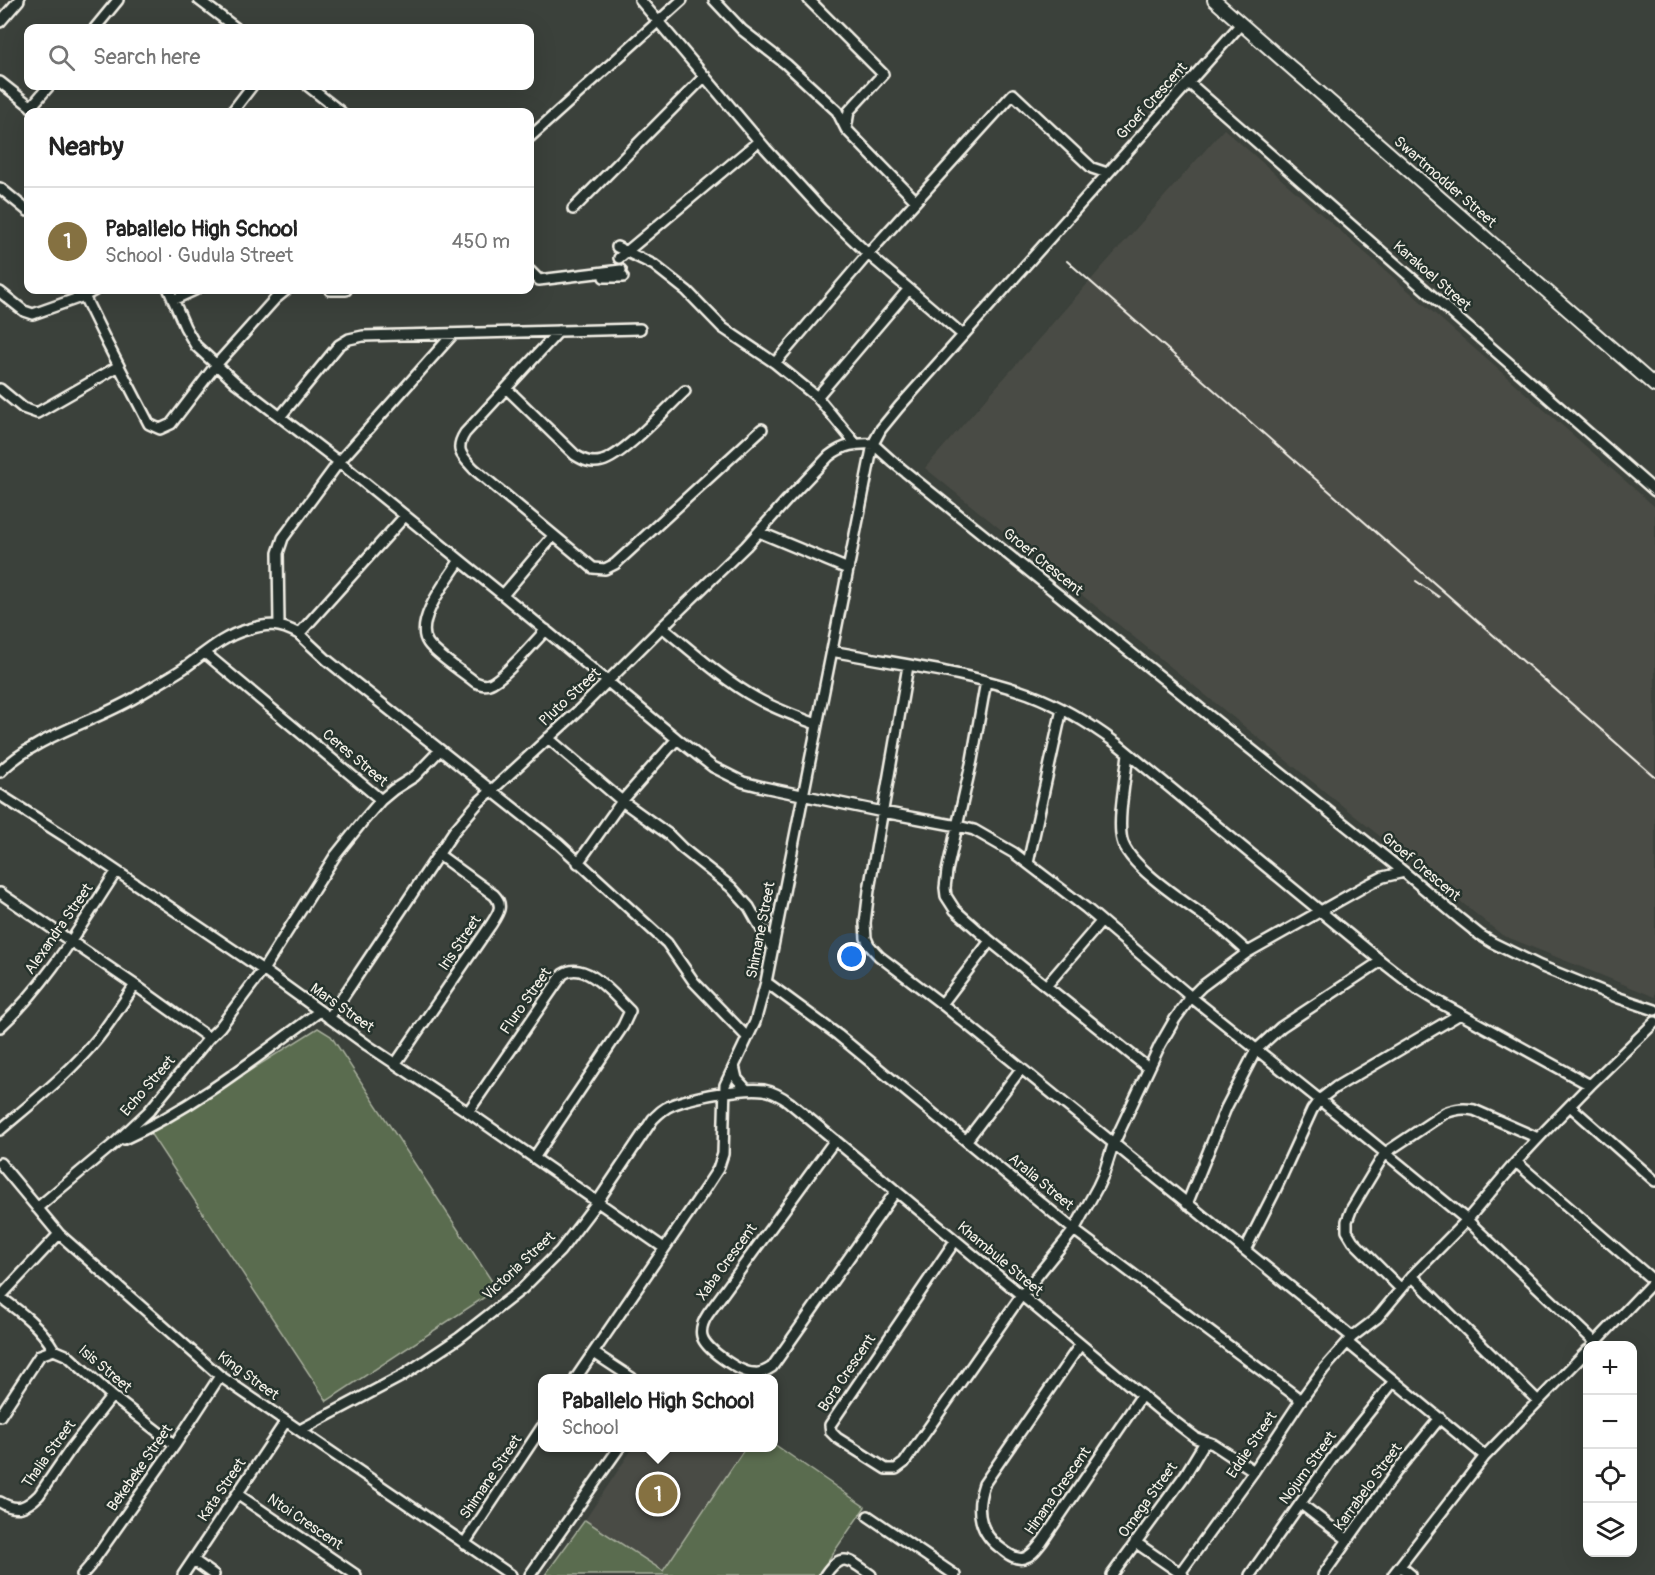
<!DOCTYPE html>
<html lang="en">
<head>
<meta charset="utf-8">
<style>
	:root { --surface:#fff; --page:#f2f2f2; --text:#222; --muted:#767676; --line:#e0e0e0; --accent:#857141 }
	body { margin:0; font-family:Pangolin,sans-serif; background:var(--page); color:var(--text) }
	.controls { position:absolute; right:18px; bottom:18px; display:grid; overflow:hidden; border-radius:12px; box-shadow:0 6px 24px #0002 }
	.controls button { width:54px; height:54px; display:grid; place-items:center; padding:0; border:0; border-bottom:2px solid var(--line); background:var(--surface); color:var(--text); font:30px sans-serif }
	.you { position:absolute; left:852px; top:957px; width:21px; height:21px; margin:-15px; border:4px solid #fff; border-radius:50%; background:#1a73e8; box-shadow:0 0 0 9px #1a73e833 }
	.badge { display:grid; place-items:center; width:39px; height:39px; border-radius:50%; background:var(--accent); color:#fff; font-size:20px; font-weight:700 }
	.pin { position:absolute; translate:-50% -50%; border:3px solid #fff; box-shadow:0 2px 6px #0006 }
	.popup { position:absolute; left:538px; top:1374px; width:240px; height:78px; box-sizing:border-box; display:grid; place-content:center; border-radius:12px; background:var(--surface); filter:drop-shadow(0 2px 4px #0005); font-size:20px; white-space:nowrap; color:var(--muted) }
	.popup b { font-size:22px; color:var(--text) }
	.popup::after { content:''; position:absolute; left:50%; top:100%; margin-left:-12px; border:12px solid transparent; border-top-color:var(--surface) }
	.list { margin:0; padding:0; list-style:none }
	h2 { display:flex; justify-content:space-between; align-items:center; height:78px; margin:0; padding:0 24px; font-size:26px }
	h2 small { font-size:20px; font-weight:400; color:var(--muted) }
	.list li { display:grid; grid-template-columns:39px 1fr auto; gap:18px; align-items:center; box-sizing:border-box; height:108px; padding:0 24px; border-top:2px solid var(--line) }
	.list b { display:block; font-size:22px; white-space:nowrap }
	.list p { margin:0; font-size:20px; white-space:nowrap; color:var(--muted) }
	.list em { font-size:20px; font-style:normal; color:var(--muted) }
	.icon { flex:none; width:33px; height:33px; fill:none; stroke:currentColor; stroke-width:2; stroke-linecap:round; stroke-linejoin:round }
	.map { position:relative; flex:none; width:1655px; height:1575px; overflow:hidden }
	.search { position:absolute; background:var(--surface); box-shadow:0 6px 24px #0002; left:24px; top:24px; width:510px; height:66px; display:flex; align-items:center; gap:15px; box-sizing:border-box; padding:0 21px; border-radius:12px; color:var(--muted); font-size:22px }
	.panel { position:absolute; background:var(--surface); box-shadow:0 6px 24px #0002; left:24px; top:108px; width:510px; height:186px; border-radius:12px }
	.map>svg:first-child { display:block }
	.built { fill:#4a4b45 }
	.green { fill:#5a6c4f; stroke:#a7ae9c; stroke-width:1.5 }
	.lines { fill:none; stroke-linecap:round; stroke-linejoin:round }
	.minor-casing { stroke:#f4f1e8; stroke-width:14 }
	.secondary-casing { stroke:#f4f1e8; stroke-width:16 }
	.minor { stroke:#26332d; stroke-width:9 }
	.secondary { stroke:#26332d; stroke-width:12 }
	.rail { stroke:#f4f1e8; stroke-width:2 }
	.labels { text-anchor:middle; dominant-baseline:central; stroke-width:5; stroke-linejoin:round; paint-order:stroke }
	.street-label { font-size:15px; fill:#f4f1e8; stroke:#26332d }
</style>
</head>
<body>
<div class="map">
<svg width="1655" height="1575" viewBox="0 0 1655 1575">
	<rect width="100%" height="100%" fill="#3b413b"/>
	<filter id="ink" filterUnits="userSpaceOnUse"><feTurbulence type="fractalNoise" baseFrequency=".0167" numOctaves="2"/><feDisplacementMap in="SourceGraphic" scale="12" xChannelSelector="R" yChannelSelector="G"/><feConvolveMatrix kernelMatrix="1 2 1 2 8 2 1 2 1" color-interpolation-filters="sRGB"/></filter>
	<g filter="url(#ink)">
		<path class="built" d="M 1224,129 L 1655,507 L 1655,997 L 1502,935 L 925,468 Z
			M 633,1448 L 745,1448 L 663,1571 L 585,1520 Z"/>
		<path class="green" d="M 318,1028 L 331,1036 L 497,1289 L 327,1401 L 150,1133 Z
			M 774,1444 L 865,1507 L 818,1575 L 545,1575 L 585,1520 L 663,1571 L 745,1448 L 774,1448 Z"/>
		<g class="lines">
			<g class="minor-casing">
				<path id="minor" d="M 199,0 L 236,28
					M 640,0 L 766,149 L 821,209 L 868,254 L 963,335
					M 714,0 L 742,30 L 786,64 L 837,111 L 846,129 L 916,201
					M 809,0 L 883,74 L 849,111 L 846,129
					M 0,22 L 19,0
					M 1241,24 L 899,407 L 881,429 L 873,444 L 893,462 L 1404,872 L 1460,919 L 1480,935 L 1493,943 L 1540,966 L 1619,998 L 1655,1010
					M 95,28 L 118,0
					M 0,82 L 38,112
					M 1189,83 L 1655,491
					M 308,86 L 341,112
					M 31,107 L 49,86
					M 232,112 L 252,86
					M 530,137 L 682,0
					M 0,188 L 28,211
					M 573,209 L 705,76
					M 617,247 L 654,265 L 687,291 L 723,328 L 775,363 L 817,397 L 855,443
					M 619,258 L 759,141
					M 530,271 L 539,280 L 621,270
					M 604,277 L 623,277
					M 95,290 L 84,296 L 107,343 L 149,424 L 160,429 L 171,424 L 216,365 L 275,299 L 286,290
					M 169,290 L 185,327 L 196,346 L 236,383 L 339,462 L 503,595 L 677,739 L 713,767 L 743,782 L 763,787 L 883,812 L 958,826 L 974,830 L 1014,853 L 1086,908 L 1191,997 L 1366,1137 L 1467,1220 L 1595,1342
					M 330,290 L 346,290
					M 0,292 L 24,311 L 33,314 L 84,296 L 81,290
					M 173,300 L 195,290
					M 559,331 L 465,433 C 454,450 462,456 474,469 L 593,568 L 605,569 L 615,564 L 762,429
					M 775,363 L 868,254 L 1013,94 L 1092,168 L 1107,173
					M 0,389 L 23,408 L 37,413 L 119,366
					M 507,389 L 575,455 C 583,460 591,464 602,461 C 623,456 667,408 685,391
					M 817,397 L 908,290
					M 280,417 L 339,345 L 349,339 L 363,336 L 640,329
					M 759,532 L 848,569
					M 460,560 C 448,579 413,622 428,643 C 437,656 462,671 475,682 C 480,684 484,686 489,684 C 503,680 534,642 546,630
					M 503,595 L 553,536
					M 279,625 L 278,553 L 283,538 L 339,462 L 453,334
					M 662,627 C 692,651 722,679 756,698 C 775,709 796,716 816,724
					M 299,634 L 327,660 L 353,681 L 558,843 L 667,943 L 694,982 L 747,1037
					M 832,651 C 897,664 966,672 1029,694 C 1061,706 1089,723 1116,743 L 1381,961 L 1417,989 L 1435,1000 L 1590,1085
					M 205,653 L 381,800 L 363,821 L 335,856 L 263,970 L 220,1027 L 209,1038
					M 908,666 L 869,890 L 865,923 L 866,938 L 869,945 L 879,956 L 942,1004 L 1352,1337
					M 986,681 L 972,760 L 947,871 L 945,888 L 946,896 L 955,910 L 990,941 L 1148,1068
					M 548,738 L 622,801 L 668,834 L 682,848 L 731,887 L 749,907 L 772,948
					M 1128,753 C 1126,776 1117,820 1122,840 C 1128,868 1197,910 1221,928 C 1230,936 1239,944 1248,952
					M 0,772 C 34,737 94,722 136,697 C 152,687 169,678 184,668 C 204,654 223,636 246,630 C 268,623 279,623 299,634 L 405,516
					M 0,795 L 66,837 L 263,970 L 367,1045 L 468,1112 L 664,1248
					M 381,800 L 393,790 L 415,776 L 440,750
					M 578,863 L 622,801 L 677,739
					M 1028,863 L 1062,709
					M 0,893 L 135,985 L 209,1038 L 149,1111 L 116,1142 L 37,1208
					M 766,982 L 838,1035 L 1074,1230 L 1301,1400
					M 1046,986 L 1101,922
					M 942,1004 L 990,941
					M 329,1018 L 454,831 L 478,803 L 579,710 L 662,627 L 746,546 L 787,500 L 829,456 C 843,445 856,443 873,444 L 766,982 L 755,1022 L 725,1085 L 723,1154 L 718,1169 L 705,1189 L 576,1378
					M 0,1027 C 48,983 81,925 116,872
					M 396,1063 L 490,926 C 497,915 505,906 494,895 L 439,855
					M 734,1066 L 737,1079 L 746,1089
					M 1570,1106 L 1655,1181
					M 468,1112 L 563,974 C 586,959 614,996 630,1011 L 623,1026 L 534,1158
					M 0,1130 C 34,1101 70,1073 98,1038 C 111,1021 123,1003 135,985
					M 124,1139 C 195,1107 257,1057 320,1011
					M 835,1140 L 708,1314 C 704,1320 700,1328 702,1336 C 705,1349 740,1373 754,1373 C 760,1374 766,1371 772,1367 L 896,1191
					M 967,1140 L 1021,1069
					M 1516,1162 L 1654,1281
					M 0,1163 L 59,1234 L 220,1376 L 511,1575
					M 1187,1204 L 1226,1108 L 1256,1050 L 1281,1027 L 1381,961
					M 955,1241 L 830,1425 L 831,1432 L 837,1438 L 886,1469 L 896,1469 L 904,1463 L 1021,1296 L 1074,1230 L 1098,1186 L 1104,1173 L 1113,1145 L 1160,1045 L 1175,1019 L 1191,997 L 1201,987 L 1248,952 L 1367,885 L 1383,877 L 1404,872
					M 1245,1250 L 1274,1193 L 1312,1110 L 1319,1100 L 1336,1087 L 1460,1014
					M 1412,1276 L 1538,1401
					M 1401,1289 L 1353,1241 L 1347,1231 L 1347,1221 L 1352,1208 L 1385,1153 L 1445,1113 C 1456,1109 1463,1108 1474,1110 L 1538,1138
					M 0,1297 L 59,1234
					M 0,1297 C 21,1312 41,1327 54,1350
					M 1348,1343 L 1485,1456 L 1393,1575
					M 1080,1345 L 984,1484 C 975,1510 979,1534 1003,1550 C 1009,1555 1016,1560 1024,1558 C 1032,1556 1037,1548 1042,1542 L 1142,1395
					M 1592,1346 L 1655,1280
					M 594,1353 L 632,1378
					M 0,1416 L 40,1355 L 54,1350 L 68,1356 L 112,1396 L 175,1445
					M 300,1430 L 402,1376 L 459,1338 L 522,1289 L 560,1251 L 598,1201 L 653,1119 C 659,1113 664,1108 672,1105 C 691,1097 744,1087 764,1090 C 774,1092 781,1096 789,1102 L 1162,1412 L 1196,1438 L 1213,1444 L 1254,1471
					M 1485,1456 L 1588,1350
					M 237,1494 L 356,1575
					M 0,1502 C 17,1512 26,1508 39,1495 L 72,1447 L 112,1396
					M 1301,1504 L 1348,1540
					M 868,1516 L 955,1575
					M 1135,1542 L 1183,1575
					M 464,1544 L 542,1427
					M 193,1560 L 214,1575
					M 1400,1566 L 1411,1575
					M 1180,1573 L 1254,1471 L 1301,1400 L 1323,1370 L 1352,1337 L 1377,1318 L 1412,1276 L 1467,1220 L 1516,1162 L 1545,1131 L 1590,1085 L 1655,1022
					M 82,1575 L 89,1567 L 175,1445 L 220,1376
					M 183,1575 L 286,1421
					M 530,1575 L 619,1448
					M 825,1575 C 842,1550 851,1561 871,1575
					M 1112,1575 L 1185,1475 L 1205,1442
					M 1250,1575 L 1336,1453 L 1394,1381
					M 1323,1575 L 1396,1472 L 1440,1418"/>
			</g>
			<g class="secondary-casing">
				<path id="secondary" d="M 1214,0 L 1655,386"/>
			</g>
			<use href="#minor" class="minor"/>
			<use href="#secondary" class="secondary"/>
			<path class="rail" d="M 1067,261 L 1655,777
				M 1416,581 L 1439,597"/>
		</g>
	</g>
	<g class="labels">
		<g class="street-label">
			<text transform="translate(1152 101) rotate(-48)">Groef Crescent</text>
			<text transform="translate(1445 182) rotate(41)">Swartmodder Street</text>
			<text transform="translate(1432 276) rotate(41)">Karakoel Street</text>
			<text transform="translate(1043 562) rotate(39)">Groef Crescent</text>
			<text transform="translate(570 697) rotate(-43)">Pluto Street</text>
			<text transform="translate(355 758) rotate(40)">Ceres Street</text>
			<text transform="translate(1421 867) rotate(40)">Groef Crescent</text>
			<text transform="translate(59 929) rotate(-55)">Alexandra Street</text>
			<text transform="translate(761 930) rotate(-79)">Shimane Street</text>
			<text transform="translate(460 943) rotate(-56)">Iris Street</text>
			<text transform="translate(526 1001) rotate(-55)">Fluro Street</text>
			<text transform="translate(342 1008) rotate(35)">Mars Street</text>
			<text transform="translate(148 1086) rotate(-49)">Echo Street</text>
			<text transform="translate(1041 1182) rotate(40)">Aralia Street</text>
			<text transform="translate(1000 1259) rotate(40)">Khambule Street</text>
			<text transform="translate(727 1262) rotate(-54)">Xaba Crescent</text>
			<text transform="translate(519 1266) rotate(-43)">Victoria Street</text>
			<text transform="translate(105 1369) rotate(40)">Isis Street</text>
			<text transform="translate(847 1373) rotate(-56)">Bora Crescent</text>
			<text transform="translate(248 1376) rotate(36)">King Street</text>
			<text transform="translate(1252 1445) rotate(-56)">Eddie Street</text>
			<text transform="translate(49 1454) rotate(-54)">Thalia Street</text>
			<text transform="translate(140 1468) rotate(-55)">Bekebeke Street</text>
			<text transform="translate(1308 1468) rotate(-54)">Nojum Street</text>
			<text transform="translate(491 1477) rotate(-56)">Shimane Street</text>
			<text transform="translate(1368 1487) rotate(-54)">Karrabelo Street</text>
			<text transform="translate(222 1490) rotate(-56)">Kata Street</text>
			<text transform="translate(1058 1491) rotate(-55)">Hinana Crescent</text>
			<text transform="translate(1148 1500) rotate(-54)">Omega Street</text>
			<text transform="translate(305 1522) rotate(34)">Ntoi Crescent</text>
		</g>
	</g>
</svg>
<div class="controls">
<button>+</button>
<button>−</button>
<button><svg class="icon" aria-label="locate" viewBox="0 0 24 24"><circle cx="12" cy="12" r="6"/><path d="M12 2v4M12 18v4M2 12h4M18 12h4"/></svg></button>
<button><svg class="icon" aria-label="layers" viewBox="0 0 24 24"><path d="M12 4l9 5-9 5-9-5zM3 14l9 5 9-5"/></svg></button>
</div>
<div class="you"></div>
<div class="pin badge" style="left:658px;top:1494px">1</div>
<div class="popup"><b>Paballelo High School</b>School</div>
<div class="search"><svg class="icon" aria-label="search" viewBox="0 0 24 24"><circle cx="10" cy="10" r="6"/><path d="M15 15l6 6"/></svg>Search here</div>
<section class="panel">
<h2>Nearby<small></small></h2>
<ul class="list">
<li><span class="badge">1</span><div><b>Paballelo High School</b><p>School · Gudula Street</p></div><em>450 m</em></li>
</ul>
</section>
</div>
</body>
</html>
